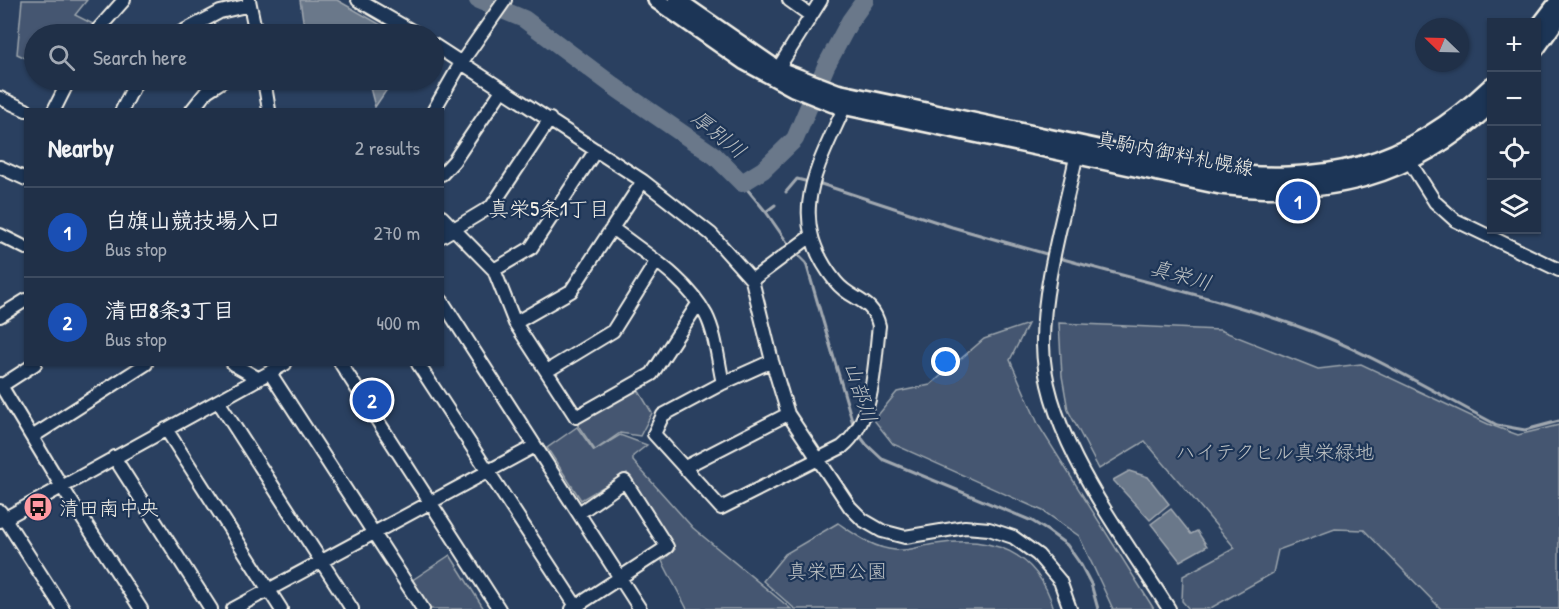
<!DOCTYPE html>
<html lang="en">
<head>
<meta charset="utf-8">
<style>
	:root { --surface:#203048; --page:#2d3c52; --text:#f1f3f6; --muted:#a2a9b4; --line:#3d4b60; --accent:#ff9aa2 }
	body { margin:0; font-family:"Patrick Hand","Klee One",sans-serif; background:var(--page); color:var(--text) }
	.controls { position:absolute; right:18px; top:18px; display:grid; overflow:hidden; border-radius:0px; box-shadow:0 2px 4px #0004 }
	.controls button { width:54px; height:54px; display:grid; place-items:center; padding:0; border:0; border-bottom:2px solid var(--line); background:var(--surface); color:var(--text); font:30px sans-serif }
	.compass { position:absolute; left:1415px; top:18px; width:54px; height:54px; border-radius:50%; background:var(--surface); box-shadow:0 2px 4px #0004; rotate:293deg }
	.you { position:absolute; left:946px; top:362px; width:21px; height:21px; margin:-15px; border:4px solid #fff; border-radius:50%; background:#1a73e8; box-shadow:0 0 0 9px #1a73e833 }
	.badge { display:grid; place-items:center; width:39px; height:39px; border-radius:50%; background:var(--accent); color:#fff; font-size:20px; font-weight:700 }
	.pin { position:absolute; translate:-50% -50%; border:3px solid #fff; box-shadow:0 2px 6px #0006 }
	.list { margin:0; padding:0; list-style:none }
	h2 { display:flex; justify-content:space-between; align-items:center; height:78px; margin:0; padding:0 24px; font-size:26px }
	h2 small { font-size:20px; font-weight:400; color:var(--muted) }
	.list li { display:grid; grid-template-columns:39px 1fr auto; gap:18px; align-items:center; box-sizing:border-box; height:90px; padding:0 24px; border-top:2px solid var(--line) }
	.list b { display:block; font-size:22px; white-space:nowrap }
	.list p { margin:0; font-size:20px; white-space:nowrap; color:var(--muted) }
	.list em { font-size:20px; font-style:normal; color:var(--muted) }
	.icon { flex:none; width:33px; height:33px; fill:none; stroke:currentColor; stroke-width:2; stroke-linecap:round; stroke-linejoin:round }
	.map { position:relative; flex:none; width:1559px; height:609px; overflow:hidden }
	.search { position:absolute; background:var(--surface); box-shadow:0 2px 4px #0004; left:24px; top:24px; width:420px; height:66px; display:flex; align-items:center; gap:15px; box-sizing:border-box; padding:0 21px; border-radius:33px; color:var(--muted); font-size:22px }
	.panel { position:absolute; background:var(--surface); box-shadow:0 2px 4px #0004; left:24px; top:108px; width:420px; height:258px; border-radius:0px }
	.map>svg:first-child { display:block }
	.green { fill:#445771; stroke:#9ca4ac; stroke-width:1.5 }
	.water { fill:#6a788a; stroke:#a1a8b0; stroke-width:1.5 }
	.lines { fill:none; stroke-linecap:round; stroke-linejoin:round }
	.stream { stroke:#a1a8b0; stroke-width:3 }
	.river { stroke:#6a788a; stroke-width:18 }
	.minor-casing { stroke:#f4f1e8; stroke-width:16 }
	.major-casing { stroke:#f4f1e8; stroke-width:20 }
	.minor { stroke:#1d3557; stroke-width:12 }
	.major { stroke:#1d3557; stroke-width:15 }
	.labels { text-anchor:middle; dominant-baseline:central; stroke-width:4.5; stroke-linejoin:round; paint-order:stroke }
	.street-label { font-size:20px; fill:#f4f1e8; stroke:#1d3557 }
	.park-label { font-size:20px; fill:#bfc3c4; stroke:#1d3557 }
	.poi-label { font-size:20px; fill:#f4f1e8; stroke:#1d3557; text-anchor:start }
	.water-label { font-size:21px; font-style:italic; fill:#bdc1c2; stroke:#1d3557 }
	.neighbourhood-label { font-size:21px; fill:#f4f1e8; stroke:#1d3557 }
</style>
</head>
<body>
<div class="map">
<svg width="1559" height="609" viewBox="0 0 1559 609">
	<rect width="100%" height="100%" fill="#2a4060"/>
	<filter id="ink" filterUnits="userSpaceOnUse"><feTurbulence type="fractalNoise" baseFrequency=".0167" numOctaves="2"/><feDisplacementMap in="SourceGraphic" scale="12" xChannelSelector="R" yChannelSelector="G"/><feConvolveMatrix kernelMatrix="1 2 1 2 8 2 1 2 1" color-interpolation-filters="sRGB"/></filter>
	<g filter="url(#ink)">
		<path class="green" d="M 22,0 L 87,0 L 75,15 L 95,25 L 89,34 L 34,34 L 34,62 L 17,54 Z
			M 1059,323 L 1220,330 L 1318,369 L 1361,364 L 1488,424 L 1518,435 L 1559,425 L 1559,609 L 1441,609 L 1364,530 L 1335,529 L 1278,550 L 1273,573 L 1209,609 L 1189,609 L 1182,601 L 1183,576 L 1235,548 L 1145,441 L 1099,469 L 1068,410 L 1062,376 Z
			M 1028,324 L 1010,360 L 1039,426 L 1154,609 L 1113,609 L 1079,536 L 1043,511 L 893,444 L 874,420 L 897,392 L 930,385 L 984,339 Z
			M 637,388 L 652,413 L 640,436 L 620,433 L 595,450 L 577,424 Z
			M 577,427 L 594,451 L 620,435 L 647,445 L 633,456 L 633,461 L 693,528 L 791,609 L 687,609 L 662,561 L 675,549 L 627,473 L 581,500 L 547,448 Z
			M 838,523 C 856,535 873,548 895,550 C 908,552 923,545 936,544 C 992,535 1037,551 1054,609 L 795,609 L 763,581 L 785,554 Z
			M 450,555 L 484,609 L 429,609 L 411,581 Z"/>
		<path class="water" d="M 300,0 L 337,0 L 397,34 L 305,34 Z
			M 368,80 L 388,80 L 390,85 L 375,107 Z
			M 1129,471 L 1148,477 L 1169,504 L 1150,520 L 1113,480 Z
			M 1171,509 L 1191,534 L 1197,531 L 1207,546 L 1180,561 L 1151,524 Z"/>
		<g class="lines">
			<path class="stream" d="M 742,183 L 766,212 L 791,248
				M 818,183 L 952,227 L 1050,255
				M 786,192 L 797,179 L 809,182
				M 767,211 L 775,205
				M 796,253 L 806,263 L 854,427
				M 1056,257 C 1136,280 1218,298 1297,326 C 1366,350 1432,391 1497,425 L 1525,430 L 1559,421
				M 857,432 L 866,444 L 882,459 L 1032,521 L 1048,531 L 1067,545 L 1081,565 L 1091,584 L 1098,609"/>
			<path class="river" d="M 478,0 L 524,19 L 619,90 L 715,156 L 742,183 L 763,170 L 795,139 L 826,66 L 850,21 L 865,0"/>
			<g class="minor-casing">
				<path id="minor" d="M 249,0 L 256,34
					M 358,0 L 417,34
					M 789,0 L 810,15
					M 94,34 L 124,0
					M 178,34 L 220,12 L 250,5
					M 434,45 L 643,181 L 711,234 L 752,280 L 772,361 L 788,414 L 850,507 L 863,520 L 882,531 L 905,537 L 965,527 L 989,529 L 1013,537 L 1038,555 L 1060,581 L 1070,609
					M 774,75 L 821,0
					M 264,80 L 269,110
					M 0,98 L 26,110
					M 54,110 L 69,80
					M 122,110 L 137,80
					M 192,110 L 207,91 L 224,80
					M 434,110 L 461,63 L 505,0
					M 1078,148 C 1066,208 1042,286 1043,345 C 1044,435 1122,534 1169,609
					M 1404,153 L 1435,202 L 1455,220 L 1559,270
					M 0,167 L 26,179
					M 442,174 L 454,161 L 502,90
					M 442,217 L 494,270 L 515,323 L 576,417 L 652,374 L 698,304
					M 612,228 C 645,254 686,277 706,315 C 716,334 718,362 723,383
					M 0,235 L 26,248
					M 442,236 L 492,206 L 550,119
					M 494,270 L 531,248 L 596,150
					M 752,280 L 811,236
					M 442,301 L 640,609
					M 0,316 L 26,300
					M 515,323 L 571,291 L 643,181
					M 772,361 L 723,383 L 663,415 L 654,434 L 721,508 L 842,447 C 875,420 874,365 879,326 C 873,298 851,301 836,282 C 782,216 820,164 848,99
					M 233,364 L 259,379
					M 341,364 L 499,609
					M 418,364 L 578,609
					M 547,371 L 613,331 L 656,262
					M 270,373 L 423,609
					M 0,384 L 62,487 L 141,609
					M 1,386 L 35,364
					M 218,401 L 352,609
					M 166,429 L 281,609
					M 32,437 L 146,364
					M 114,457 L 211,609
					M 685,467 L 788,414
					M 0,511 L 63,609
					M 0,521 L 285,364
					M 233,609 L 535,446
					M 572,609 L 667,547 L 625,481 L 579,513"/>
			</g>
			<g class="major-casing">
				<path id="major" d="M 656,0 L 745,62 L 793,88 L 833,104 L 1220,186 C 1327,199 1411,179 1492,104
					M 677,0 L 777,69 L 837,92 L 1206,171 C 1324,184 1403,170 1492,85
					M 1536,30 L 1559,0
					M 1536,49 L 1559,17"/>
			</g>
			<use href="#minor" class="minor"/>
			<use href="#major" class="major"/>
		</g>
	</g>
	<defs>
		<g id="bus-disc" transform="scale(1.5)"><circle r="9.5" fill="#ff9aa2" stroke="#1d3557"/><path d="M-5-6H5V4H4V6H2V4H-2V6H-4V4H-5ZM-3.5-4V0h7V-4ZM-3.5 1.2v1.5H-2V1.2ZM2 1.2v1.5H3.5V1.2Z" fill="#111"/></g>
	</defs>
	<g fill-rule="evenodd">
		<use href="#bus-disc" x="38" y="507"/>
	</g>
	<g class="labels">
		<g class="street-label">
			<text transform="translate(1175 153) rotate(11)">真駒内御料札幌線</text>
		</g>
		<g class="park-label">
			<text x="1275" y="451">ハイテクヒル真栄緑地</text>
			<text x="837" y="570">真栄西公園</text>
		</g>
		<g class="poi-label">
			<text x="59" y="507">清田南中央</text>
		</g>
		<g class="water-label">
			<text transform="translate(719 134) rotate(39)">厚別川</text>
			<text transform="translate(1181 275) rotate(16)">真栄川</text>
			<text transform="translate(861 392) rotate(72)">山部川</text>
		</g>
		<g class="neighbourhood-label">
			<text x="549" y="208">真栄5条1丁目</text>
		</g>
	</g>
</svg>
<div class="controls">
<button>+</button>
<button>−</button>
<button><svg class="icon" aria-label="locate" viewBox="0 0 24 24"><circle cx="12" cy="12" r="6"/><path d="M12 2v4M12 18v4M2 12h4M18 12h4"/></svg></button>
<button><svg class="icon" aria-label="layers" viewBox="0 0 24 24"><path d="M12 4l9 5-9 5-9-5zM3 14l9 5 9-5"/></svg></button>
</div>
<svg class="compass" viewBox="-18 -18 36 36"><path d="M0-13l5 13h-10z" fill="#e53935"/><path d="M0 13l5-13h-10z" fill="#a2a9b4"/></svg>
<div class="you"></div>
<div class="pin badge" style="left:1298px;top:201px;background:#1a4fb4">1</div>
<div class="pin badge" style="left:372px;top:400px;background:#1a4fb4">2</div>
<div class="search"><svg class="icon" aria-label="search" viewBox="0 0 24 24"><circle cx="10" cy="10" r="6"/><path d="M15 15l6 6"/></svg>Search here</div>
<section class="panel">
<h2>Nearby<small>2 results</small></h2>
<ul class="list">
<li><span class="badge" style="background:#1a4fb4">1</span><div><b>白旗山競技場入口</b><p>Bus stop</p></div><em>270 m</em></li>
<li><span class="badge" style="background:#1a4fb4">2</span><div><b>清田8条3丁目</b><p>Bus stop</p></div><em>400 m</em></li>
</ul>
</section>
</div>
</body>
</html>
